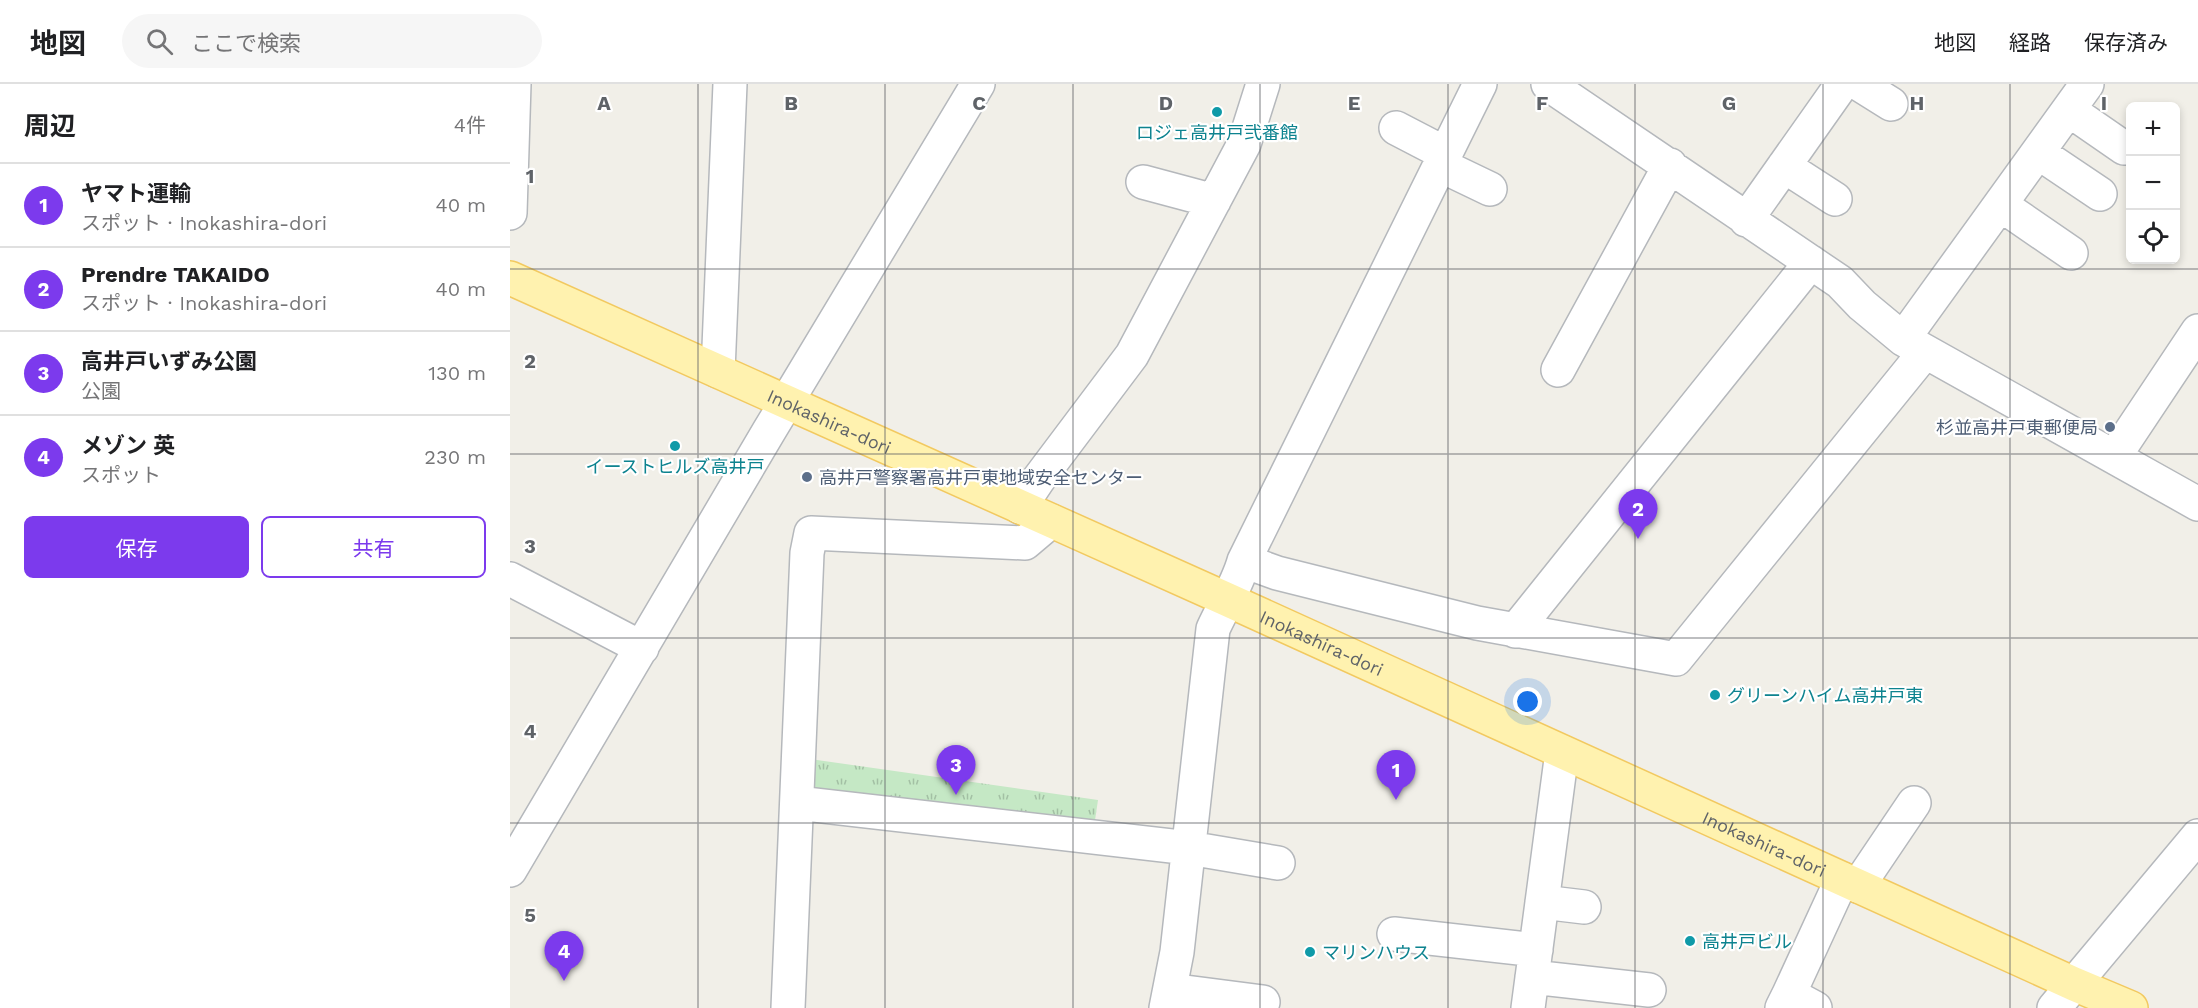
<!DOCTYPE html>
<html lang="ja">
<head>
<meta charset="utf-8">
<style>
	:root { --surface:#fff; --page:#f6f6f6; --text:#202124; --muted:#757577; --line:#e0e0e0; --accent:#7c3aed }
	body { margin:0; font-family:"Work Sans","Noto Sans JP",sans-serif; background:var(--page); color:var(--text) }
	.controls { position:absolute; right:18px; top:18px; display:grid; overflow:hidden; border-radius:9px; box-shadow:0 3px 9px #0003 }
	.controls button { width:54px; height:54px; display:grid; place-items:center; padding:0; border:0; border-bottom:2px solid var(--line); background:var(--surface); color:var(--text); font:30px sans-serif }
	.you { position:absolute; left:1018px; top:618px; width:21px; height:21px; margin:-15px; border:4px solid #fff; border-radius:50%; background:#1a73e8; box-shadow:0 0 0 9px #1a73e833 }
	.badge { display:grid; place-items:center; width:39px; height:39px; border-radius:50%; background:var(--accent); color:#fff; font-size:20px; font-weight:700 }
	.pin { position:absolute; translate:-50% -50px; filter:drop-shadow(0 2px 3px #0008) }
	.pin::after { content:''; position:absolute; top:32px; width:21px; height:18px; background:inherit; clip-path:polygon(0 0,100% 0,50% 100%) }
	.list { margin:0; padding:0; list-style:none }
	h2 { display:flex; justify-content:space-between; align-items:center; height:78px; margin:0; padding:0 24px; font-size:26px }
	h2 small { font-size:20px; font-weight:400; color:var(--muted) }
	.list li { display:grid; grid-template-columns:39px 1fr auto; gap:18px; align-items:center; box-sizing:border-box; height:84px; padding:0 24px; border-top:2px solid var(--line) }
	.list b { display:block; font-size:22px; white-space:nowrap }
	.list p { margin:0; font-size:20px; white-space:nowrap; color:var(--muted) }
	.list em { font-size:20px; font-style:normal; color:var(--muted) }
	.actions { display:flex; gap:12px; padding:18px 24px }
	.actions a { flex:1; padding:14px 0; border:2px solid var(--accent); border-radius:9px; text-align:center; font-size:21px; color:var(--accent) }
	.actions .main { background:var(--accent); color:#fff }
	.icon { flex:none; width:33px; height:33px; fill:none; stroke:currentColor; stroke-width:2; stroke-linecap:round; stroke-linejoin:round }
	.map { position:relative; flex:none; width:1688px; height:924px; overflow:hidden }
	header { display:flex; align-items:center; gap:36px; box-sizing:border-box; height:84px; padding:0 30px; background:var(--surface); border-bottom:2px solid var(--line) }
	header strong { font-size:28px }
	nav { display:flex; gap:33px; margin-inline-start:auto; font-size:21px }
	.search { width:420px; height:54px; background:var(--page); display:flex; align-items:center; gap:15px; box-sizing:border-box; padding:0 21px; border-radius:33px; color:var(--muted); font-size:22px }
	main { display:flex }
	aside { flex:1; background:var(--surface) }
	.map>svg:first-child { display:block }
	.park { fill:url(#park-tufts) }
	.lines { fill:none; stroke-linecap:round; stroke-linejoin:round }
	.minor-casing { stroke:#b5b8bc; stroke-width:36 }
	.major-casing { stroke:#f2c960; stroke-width:36 }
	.minor { stroke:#fff; stroke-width:33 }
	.major { stroke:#fff2af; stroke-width:33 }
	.grid { fill:none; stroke:#5f6368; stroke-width:1.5; stroke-opacity:0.55 }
	.culture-dot { fill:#0f9aa8; stroke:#fff; stroke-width:2 }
	.service-dot { fill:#5c6f8a; stroke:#fff; stroke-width:2 }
	.labels { text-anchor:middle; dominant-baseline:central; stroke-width:4.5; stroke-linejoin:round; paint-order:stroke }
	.culture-label { font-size:18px; fill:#0d838f; stroke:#fff; text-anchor:start }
	.street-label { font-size:18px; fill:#5f6368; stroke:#fff }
	.service-label { font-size:18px; fill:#4e5e75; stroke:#fff; text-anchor:end }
	.grid-label { font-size:20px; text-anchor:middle; font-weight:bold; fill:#5f6368; stroke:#fff; stroke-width:4.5; stroke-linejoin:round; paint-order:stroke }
</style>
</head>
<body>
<header>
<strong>地図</strong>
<div class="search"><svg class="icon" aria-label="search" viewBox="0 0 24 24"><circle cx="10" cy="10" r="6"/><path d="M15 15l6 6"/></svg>ここで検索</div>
<nav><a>地図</a><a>経路</a><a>保存済み</a></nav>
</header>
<main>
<aside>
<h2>周辺<small>4件</small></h2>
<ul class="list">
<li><span class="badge">1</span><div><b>ヤマト運輸</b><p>スポット · Inokashira-dori</p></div><em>40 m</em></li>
<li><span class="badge">2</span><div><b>Prendre TAKAIDO</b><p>スポット · Inokashira-dori</p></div><em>40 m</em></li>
<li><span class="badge">3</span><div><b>高井戸いずみ公園</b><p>公園</p></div><em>130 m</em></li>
<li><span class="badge">4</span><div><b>メゾン 英</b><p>スポット</p></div><em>230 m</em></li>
</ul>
<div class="actions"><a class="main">保存</a><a>共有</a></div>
</aside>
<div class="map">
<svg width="1688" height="924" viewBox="0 0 1688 924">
	<defs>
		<pattern id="park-tufts" width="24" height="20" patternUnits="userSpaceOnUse" patternTransform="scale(1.5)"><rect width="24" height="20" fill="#c5e8c5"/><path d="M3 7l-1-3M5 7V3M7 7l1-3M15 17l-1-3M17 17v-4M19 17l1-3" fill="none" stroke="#a3c0a4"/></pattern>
	</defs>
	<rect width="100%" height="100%" fill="#f1efe8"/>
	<path class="park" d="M 300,675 L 588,716 L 584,743 L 300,706 Z"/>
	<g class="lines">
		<g class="minor-casing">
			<path id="minor" d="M 1038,0 L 1330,198 L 1352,221 L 1393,255 L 1688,420
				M 1349,0 L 1381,20
				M 1559,26 L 1614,64
				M 886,44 L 936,70
				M 1529,69 L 1590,110
				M 930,81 L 980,105
				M 1274,82 L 1325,115
				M 633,98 L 704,117
				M 1491,121 L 1561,169
				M 0,129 L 4,0
				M 1236,136 L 1332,0
				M 1393,255 L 1577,0
				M 1048,286 L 1160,81
				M 208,287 L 220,0
				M 1604,373 L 1688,247
				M 510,423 L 528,396 L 622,271 L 734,60 L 753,0
				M 734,477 L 767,489 L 967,539 L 1166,575 L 1415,268
				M 0,495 L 132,564
				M 1005,547 L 1301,178
				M 287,719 L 679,764 L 768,779
				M 0,786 L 259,347 L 468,0
				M 1348,802 L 1404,719
				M 1032,818 L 1074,823
				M 884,850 L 1026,866
				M 1022,893 L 1139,906
				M 660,906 L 753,918
				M 1279,910 L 1332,795
				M 278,924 L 297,469 L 301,449 L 515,459 L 541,437
				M 656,924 L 667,868 L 703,545 C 713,523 728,499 734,477 L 970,0
				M 1018,924 L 1052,668
				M 1272,924 L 1279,910 L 1305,924
				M 1544,924 L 1688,752"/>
		</g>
		<g class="major-casing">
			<g id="major">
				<path id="s1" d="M 0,194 L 716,515 L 1564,900 L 1621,924"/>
			</g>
		</g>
		<use href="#minor" class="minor"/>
		<use href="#major" class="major"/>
	</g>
	<path class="grid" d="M 188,0 L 188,924M 375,0 L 375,924M 563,0 L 563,924M 750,0 L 750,924M 938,0 L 938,924M 1125,0 L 1125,924M 1313,0 L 1313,924M 1500,0 L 1500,924M 0,185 L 1688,185M 0,370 L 1688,370M 0,554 L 1688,554M 0,739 L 1688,739"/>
	<g class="culture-dot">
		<circle cx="707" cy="28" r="6"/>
		<circle cx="165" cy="362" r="6"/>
		<circle cx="1205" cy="611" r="6"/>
		<circle cx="1180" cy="857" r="6"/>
		<circle cx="800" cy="868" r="6"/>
	</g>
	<g class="service-dot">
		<circle cx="1600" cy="343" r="6"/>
		<circle cx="297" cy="393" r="6"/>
	</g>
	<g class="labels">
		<g class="culture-label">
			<text x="707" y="48" text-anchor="middle">ロジェ高井戸弐番館</text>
			<text x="165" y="382" text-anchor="middle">イーストヒルズ高井戸</text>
			<text x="1217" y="611">グリーンハイム高井戸東</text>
			<text x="1192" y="857">高井戸ビル</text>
			<text x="812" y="868">マリンハウス</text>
		</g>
		<g class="street-label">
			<text stroke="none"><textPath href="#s1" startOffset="350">Inokashira-dori</textPath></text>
			<text stroke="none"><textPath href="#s1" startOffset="890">Inokashira-dori</textPath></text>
			<text stroke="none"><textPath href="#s1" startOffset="1376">Inokashira-dori</textPath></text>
		</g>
		<g class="service-label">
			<text x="1588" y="343">杉並高井戸東郵便局</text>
			<text x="309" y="393" text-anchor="start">高井戸警察署高井戸東地域安全センター</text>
		</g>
	</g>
	<g class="grid-label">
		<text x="94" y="26">A</text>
		<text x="281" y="26">B</text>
		<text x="469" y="26">C</text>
		<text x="656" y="26">D</text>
		<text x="844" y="26">E</text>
		<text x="1032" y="26">F</text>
		<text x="1219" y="26">G</text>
		<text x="1407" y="26">H</text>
		<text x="1594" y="26">I</text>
		<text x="20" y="99">1</text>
		<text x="20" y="284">2</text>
		<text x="20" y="469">3</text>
		<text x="20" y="654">4</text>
		<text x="20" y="838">5</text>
	</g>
</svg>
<div class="controls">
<button>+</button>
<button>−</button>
<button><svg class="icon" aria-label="locate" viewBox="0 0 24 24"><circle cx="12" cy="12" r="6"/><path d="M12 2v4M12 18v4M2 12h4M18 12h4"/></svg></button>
</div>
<div class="you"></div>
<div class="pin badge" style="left:886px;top:716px">1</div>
<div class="pin badge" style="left:1128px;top:455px">2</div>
<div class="pin badge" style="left:446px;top:711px">3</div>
<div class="pin badge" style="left:54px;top:897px">4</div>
</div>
</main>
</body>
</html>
